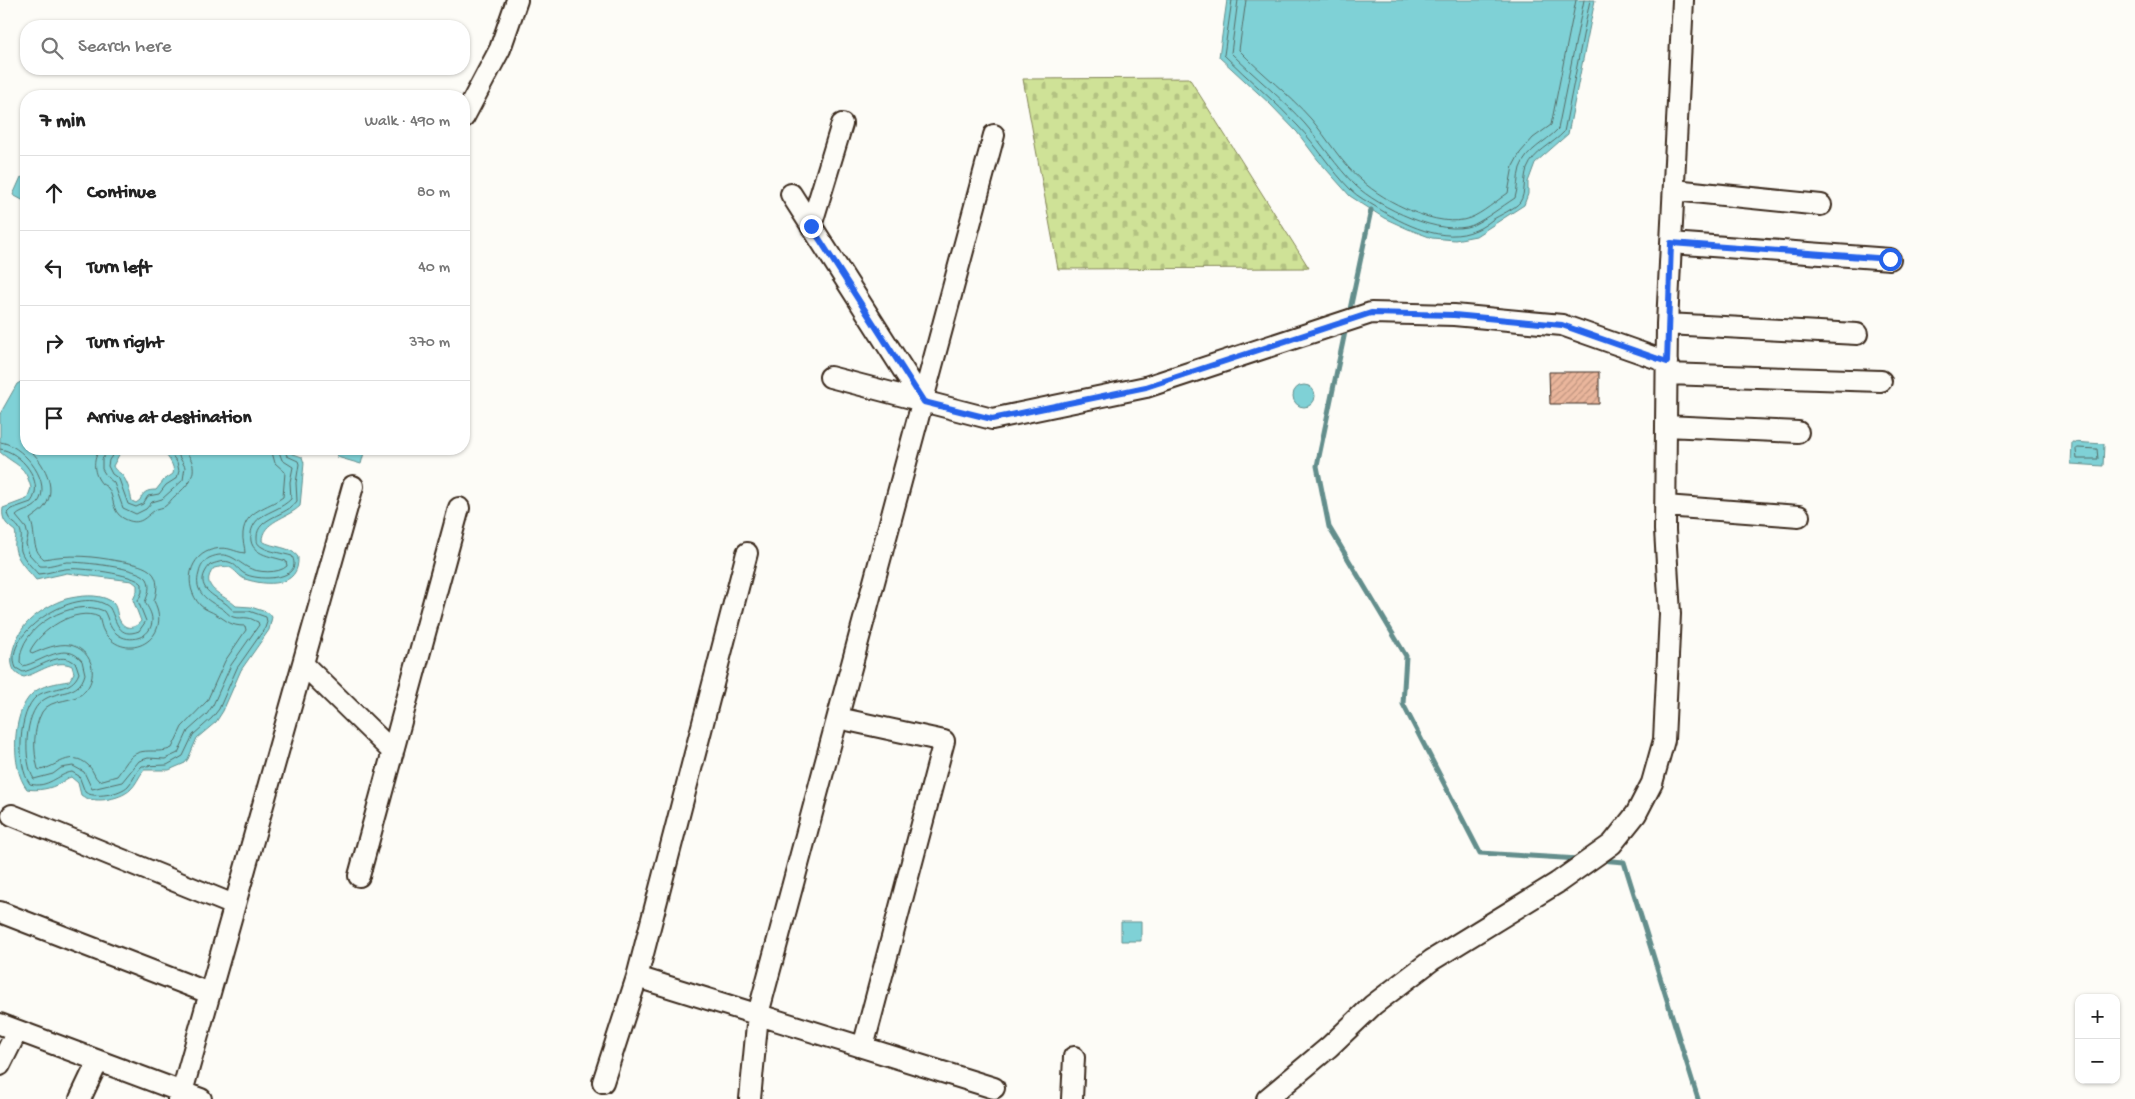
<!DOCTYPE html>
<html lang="en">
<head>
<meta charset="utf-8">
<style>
	:root { --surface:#fff; --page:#f6f6f6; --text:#222; --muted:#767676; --line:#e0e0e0 }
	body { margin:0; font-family:"Gochi Hand",sans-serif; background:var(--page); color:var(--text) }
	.controls { position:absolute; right:15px; bottom:15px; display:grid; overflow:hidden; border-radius:10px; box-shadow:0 1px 4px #0004 }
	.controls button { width:45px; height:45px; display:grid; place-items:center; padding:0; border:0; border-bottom:1px solid var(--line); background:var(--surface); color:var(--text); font:25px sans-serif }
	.stop { position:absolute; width:15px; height:15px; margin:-11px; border:4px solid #2563eb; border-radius:50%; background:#fff }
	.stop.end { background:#2563eb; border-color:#fff; box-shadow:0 1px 5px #0008 }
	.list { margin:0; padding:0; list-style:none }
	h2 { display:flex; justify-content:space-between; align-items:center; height:65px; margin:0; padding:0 20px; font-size:21px }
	h2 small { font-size:16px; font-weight:400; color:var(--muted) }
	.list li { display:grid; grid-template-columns:32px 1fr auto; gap:15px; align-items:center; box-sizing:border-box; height:75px; padding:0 20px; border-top:1px solid var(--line) }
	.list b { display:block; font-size:19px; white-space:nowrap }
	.list em { font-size:16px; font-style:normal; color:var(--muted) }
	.icon { flex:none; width:28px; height:28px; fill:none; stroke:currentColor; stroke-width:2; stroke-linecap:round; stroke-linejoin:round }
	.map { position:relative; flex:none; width:2135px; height:1099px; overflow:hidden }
	.search { position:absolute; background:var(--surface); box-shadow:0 1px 4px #0004; left:20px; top:20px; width:450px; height:55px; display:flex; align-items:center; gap:12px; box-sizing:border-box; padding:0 18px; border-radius:20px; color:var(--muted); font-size:19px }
	.panel { position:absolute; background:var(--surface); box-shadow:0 1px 4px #0004; left:20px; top:90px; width:450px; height:365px; border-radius:20px }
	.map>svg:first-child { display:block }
	.cemetery { fill:url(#cemetery-stones); stroke:#85865a }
	.water { fill:#7fd1d6; stroke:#648e8c }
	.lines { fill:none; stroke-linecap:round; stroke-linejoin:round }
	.shore { stroke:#566d68; stroke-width:1 }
	.stream { stroke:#648e8c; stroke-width:5 }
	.building { fill:url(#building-hatch); stroke:#3b2a1e }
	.minor-casing { stroke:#3b2a1e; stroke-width:24 }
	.minor { stroke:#fdfcf7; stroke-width:20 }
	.route { stroke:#2563eb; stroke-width:6 }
</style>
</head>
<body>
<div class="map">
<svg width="2135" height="1099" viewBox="0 0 2135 1099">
	<defs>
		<pattern id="cemetery-stones" width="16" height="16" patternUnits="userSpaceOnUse" patternTransform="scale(1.25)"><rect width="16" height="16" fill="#cfe297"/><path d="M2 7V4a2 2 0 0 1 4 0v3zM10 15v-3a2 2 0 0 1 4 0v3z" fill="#b3c282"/></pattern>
		<pattern id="building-hatch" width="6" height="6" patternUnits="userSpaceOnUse" patternTransform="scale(1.25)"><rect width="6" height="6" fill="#eab69c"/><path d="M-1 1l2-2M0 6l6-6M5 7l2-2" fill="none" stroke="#bf947f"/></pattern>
	</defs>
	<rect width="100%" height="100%" fill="#fdfcf7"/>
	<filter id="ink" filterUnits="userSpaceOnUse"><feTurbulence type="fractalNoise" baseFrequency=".02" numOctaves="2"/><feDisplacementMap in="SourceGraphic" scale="10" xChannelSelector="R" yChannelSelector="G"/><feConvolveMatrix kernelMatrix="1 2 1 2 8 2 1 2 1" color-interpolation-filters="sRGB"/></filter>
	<g filter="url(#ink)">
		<path class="cemetery" d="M 1189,78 L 1309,268 L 1058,269 L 1023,79 Z"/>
		<path class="water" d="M 1227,0 L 1595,0 L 1568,134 L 1535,163 L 1528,182 L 1528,194 L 1524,205 L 1476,236 L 1455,240 L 1432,238 L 1408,229 L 1384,218 L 1350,196 L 1318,160 L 1297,132 L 1270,104 L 1219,57 Z
			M 21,177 L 26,180 L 26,202 L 13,195 Z
			M 26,379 L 26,449 L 122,449 L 113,466 C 115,471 118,471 121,474 C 128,481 130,493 132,501 L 136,503 L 140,500 C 143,492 147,490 156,490 L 164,480 L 173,474 C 176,465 166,456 162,449 L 288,449 L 291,453 L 302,457 L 304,463 L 300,506 C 288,518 262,521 262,541 C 273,548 291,546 298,557 C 300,588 266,586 245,579 C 239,577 236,570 229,567 C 224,566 219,567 214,568 C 197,588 225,595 236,606 L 251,607 L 269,613 L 272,617 L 269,630 L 241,670 L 223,711 L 216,722 L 197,738 L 188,759 L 185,763 L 169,770 L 144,770 C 139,776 136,785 130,790 C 119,800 92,804 81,795 L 78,783 L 71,777 C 67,778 64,781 60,783 C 51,789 37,791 27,789 C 10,768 12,712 32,694 C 41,685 57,683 69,681 L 74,673 L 72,666 C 56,658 39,673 24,677 C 0,672 16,632 30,620 C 40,611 53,603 66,599 C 79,596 98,593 111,601 C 118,606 116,615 120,621 C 126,631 136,628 141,621 L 133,600 L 137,591 L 137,585 L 132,581 L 67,573 L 36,580 C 28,570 17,561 15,548 C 14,542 17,537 15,531 C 7,525 1,520 3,508 L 27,499 L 31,488 C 25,464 16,466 0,452 L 0,414 L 17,384 Z
			M1293 396a11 11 0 1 1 22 0a11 11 0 1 1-22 0Z
			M 2072,442 L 2104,444 L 2103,466 L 2071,464 Z
			M 340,449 L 365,449 L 361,464 L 337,457 Z
			M 1121,922 L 1141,922 L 1141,941 L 1121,941 Z"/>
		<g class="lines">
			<path class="shore" d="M 1232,0 L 1224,55 C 1249,80 1275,101 1298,126 C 1317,146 1331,170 1351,190 C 1358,197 1368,202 1376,207 C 1403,224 1444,245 1476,230 C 1481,228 1487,224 1492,220 C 1498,216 1516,208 1520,202 C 1526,193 1523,179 1527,169 C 1534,151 1552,145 1564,132 L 1590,0
				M 1238,0 L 1231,53 C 1255,77 1282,98 1305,124 C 1322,144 1336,166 1355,185 C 1378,207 1442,238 1473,225 C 1487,218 1501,207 1515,198 C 1518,189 1517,178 1520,168 C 1527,149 1545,143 1558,129 L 1584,0
				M 1246,0 L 1239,50 C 1262,74 1289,94 1311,119 C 1328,139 1341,163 1362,181 C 1384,201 1439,230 1470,218 C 1483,213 1496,201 1508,193 L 1513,166 L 1520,153 L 1533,138 L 1551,125 L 1576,0
				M 0,442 C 21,444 50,478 40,499 C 35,511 23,509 16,516 L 26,528 L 28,536 L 26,544 L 29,554 L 40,566 C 48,567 58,563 67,562 C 82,562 139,567 147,579 C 151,586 148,595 145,602 C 148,608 152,613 152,620 C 152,638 129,644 117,634 C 108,627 109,619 104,611 C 73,597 19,626 20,662 L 23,666 C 42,662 66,640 82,661 L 85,674 C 79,697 58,689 42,701 C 24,714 23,762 34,779 L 53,774 L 61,768 L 73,766 L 84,772 L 92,789 L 122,782 L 139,761 L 148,758 L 165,759 L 178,753 L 188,731 L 207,714 L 213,705 L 231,665 L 259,625 L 258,622 C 255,621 251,618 248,618 C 243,617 238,619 233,617 C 228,615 225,610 221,608 C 207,600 193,592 199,573 C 200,567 204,561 209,558 C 227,550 234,559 247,567 C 257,573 279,574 287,566 L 286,561 C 271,556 248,555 251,534 C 251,528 256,520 261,517 C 270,511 282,508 291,499 L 290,482 L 293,467 L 282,460 L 278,449
				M 2078,448 L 2097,449 L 2098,459 L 2077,459 L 2076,450 Z
				M 0,449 C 20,451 46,482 31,502 L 11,509 L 7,513 C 9,522 15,522 19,528 C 24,535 19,544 21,551 C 24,560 32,567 38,574 C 46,574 56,570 65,569 C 79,567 135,574 142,584 L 142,592 L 138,601 L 146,621 L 139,631 C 118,639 117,622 110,608 C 82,581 0,633 16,668 L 23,672 C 40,668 61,649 76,664 L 79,673 C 72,692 51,686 37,696 C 18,711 16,766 30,784 C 48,789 58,774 72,772 L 79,776 L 85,792 C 94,799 120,794 128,786 C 134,780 136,771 142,766 L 167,765 L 183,756 L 193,735 L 212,718 L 219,709 L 237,668 L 265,628 L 267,622 L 266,617 L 249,611 L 234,611 C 231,609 228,605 225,603 C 210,594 193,585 210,565 C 215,563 223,560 229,562 C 236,564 239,571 245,574 C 258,581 304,581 292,556 C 282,553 270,552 262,547 C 257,544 257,542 257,537 C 257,517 287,516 297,501 L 296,483 L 299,464 L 298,461 L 287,456 L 284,449
				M 29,449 C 43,462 58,487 45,506 C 41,512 35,515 30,519 C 37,534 30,548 44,559 C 70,554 92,556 118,561 C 142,565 165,568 154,601 C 174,639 126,665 104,632 C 101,627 101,622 99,617 C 76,606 40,630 30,651 L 32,654 C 44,649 57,643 70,645 C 91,649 99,674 86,690 C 75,704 51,697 42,712 C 33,729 33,750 38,769 L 40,770 C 57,767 70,749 88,765 C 93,769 94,777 99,781 L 117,776 C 122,770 125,763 131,757 C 143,746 158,755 172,748 L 182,727 L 207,701 L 225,661 L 246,630 L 245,626 C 230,626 228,621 217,615 C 211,611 205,610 200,605 C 183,586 188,554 215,549 C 229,546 234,552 245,553 C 245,547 242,540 243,533 C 245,510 268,508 283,497 L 285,472 L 275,463 L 271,449
				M 100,449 C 92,460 93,474 102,484 C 104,485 106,486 108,488 C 115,498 111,511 123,518 C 141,528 145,516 157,509 C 159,508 162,508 164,507 C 169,504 171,499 175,496 C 192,483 202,467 183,449
				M 110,449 L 102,459 L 102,469 L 107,477 L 114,483 L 123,508 L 136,514 L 146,509 L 152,502 L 162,499 L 183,480 L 185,467 L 175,449
				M 117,449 L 109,460 L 108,466 L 112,474 L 119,479 L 128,504 L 136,507 L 143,504 L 148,496 L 159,494 L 166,485 L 177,478 L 179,471 L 177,462 L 167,449"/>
			<path class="stream" d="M 1349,314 L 1371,210
				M 1346,327 L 1317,466 L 1329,527 L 1406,656 L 1403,704 L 1480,853 L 1579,859
				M 1600,860 L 1624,862 L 1698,1099"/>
		</g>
		<path class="building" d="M 1549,372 L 1599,372 L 1599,404 L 1550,404 Z"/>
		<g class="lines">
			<g class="minor-casing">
				<path id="minor" d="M 464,117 L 500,49 L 517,0
					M 1674,190 L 1821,205
					M 791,194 L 923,401
					M 811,226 L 842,124
					M 1671,243 L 1890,259
					M 1667,324 L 1857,334
					M 1667,374 L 1881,381
					M 830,377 L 992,419 L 1146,387 L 1371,313 L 1454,315 L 1562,325 L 1667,362
					M 1666,426 L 1798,432
					M 1665,506 L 1799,516
					M 303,664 L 393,752
					M 838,718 L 944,741 L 863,1047
					M 12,815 L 234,905
					M 359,876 L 459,508
					M 0,912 L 209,993
					M 637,977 L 994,1088
					M 0,1024 L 201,1099
					M 0,1065 L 17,1031
					M 603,1082 L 637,977 L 747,553
					M 80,1099 L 98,1061
					M 178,1099 L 182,1092 L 353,486
					M 750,1099 L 758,1014 L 994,135
					M 1072,1099 L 1074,1057
					M 1267,1099 L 1329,1047 L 1373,1005 L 1432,960 L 1557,883 L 1612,844 L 1636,814 L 1652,783 L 1664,740 L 1670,614 L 1665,530 L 1667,324 L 1683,0"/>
			</g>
			<use href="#minor" class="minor"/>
		</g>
	</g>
	<g class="lines" filter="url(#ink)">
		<path class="route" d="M 811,226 L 924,402 L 992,419 L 1146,387 L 1371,313 L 1454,315 L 1562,325 L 1667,362 L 1671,243 L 1890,259"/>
	</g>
</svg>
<div class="controls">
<button>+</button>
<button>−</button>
</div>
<div class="stop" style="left:1890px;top:259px"></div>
<div class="stop end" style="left:811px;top:226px"></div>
<div class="search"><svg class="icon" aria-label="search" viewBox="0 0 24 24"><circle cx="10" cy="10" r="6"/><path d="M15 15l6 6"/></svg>Search here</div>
<section class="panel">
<h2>7 min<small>Walk · 490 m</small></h2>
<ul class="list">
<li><svg class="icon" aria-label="ahead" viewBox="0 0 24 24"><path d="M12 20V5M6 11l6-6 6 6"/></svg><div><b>Continue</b></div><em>80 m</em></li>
<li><svg class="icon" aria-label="left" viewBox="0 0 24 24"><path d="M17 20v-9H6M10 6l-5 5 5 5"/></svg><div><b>Turn left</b></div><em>40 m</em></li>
<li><svg class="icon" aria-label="right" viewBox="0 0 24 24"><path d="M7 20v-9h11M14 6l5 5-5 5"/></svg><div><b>Turn right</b></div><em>370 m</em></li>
<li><svg class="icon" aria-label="arrive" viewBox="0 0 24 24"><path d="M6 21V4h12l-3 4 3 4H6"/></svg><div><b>Arrive at destination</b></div></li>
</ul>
</section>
</div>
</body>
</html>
